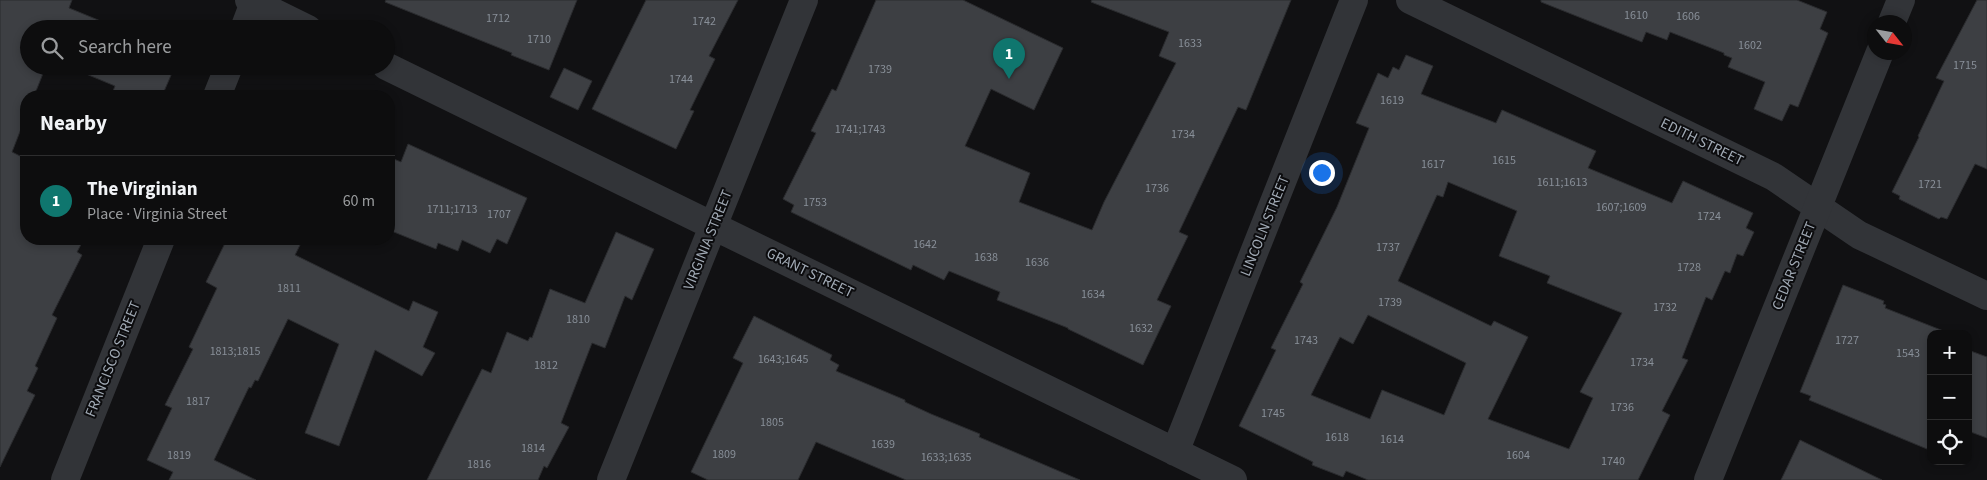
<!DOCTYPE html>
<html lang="en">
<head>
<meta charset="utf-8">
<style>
	:root { --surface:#0d0d0e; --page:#161617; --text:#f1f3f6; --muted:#9a9c9e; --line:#2d2d2e; --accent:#0f766e }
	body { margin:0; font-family:"Source Sans 3",sans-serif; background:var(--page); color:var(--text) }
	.controls { position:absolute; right:15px; bottom:15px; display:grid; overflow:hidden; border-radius:10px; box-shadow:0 2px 8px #0003 }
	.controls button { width:45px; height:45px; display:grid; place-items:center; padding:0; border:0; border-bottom:1px solid var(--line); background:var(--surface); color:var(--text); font:25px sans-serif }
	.compass { position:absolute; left:1867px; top:15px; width:45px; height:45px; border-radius:50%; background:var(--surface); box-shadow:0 2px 8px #0003; rotate:121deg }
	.you { position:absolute; left:1321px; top:172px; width:18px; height:18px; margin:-12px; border:4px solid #fff; border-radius:50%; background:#1a73e8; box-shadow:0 0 0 8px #1a73e833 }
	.badge { display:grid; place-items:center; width:32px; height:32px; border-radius:50%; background:var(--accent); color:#fff; font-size:16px; font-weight:700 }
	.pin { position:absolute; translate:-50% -41px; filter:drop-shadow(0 1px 2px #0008) }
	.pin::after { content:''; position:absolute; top:26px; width:18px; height:15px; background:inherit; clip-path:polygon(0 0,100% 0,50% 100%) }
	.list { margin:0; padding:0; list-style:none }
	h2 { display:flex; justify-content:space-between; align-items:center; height:65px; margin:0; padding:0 20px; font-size:21px }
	h2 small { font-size:16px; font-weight:400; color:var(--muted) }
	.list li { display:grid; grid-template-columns:32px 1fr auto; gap:15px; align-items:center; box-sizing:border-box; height:90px; padding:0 20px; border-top:1px solid var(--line) }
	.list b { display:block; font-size:19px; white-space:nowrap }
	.list p { margin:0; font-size:16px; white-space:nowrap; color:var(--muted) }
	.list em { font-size:16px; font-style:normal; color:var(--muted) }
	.icon { flex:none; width:28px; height:28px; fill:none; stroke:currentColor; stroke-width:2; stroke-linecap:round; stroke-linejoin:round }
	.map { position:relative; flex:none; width:1987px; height:480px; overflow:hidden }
	.search { position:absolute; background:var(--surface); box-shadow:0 2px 8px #0003; left:20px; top:20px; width:375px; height:55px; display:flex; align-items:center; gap:12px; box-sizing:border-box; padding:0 18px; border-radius:28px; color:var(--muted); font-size:19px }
	.panel { position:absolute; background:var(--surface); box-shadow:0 2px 8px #0003; left:20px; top:90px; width:375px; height:155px; border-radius:20px }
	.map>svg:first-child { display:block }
	.building { fill:#3d3f43; stroke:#2b2c2f; fill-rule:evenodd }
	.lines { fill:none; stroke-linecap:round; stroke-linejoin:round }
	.minor { stroke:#323438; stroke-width:28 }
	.tertiary { stroke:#323438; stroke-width:28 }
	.labels { text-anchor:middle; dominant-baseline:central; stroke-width:4; stroke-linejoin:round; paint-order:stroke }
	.number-label { font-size:12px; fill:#888f98 }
	.street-label { font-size:15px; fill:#a1aab5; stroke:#0c0c0e }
</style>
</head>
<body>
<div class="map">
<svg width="1987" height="480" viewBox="0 0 1987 480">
	<rect width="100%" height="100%" fill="#111113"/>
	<path class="building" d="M 0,0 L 72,0 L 69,8 L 120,29 L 29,29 L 29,66 L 46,66 L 34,96 L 26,96 L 26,116 L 12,152 L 26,159 L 26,239 L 84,239 L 77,252 L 82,255 L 52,315 L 57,318 L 35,366 L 38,368 L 27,391 L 35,395 L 0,467 Z
		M 386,0 L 577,0 L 549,70 L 511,55 L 512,53 L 385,2 Z
		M 646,0 L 738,0 L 709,56 L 715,59 L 690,110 L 694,111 L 676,149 L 592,109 Z
		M 876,0 L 963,0 L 1063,48 L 1034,110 L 991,89 L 965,146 L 1030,173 L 1019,202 L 1092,230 L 1104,202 L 1176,63 L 1159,56 L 1169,32 L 1091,2 L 1092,0 L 1291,0 L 1246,110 L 1238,107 L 1179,232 L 1188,236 L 1157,300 L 1171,306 L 1143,365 L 1068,329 L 1068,328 L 997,300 L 1000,292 L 949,271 L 944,280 L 913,265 L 911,270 L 791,212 L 794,205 L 783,199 L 816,133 L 811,131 L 832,89 L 836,91 Z
		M 1541,0 L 1797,0 L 1827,12 L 1820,29 L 1828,33 L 1798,107 L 1790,104 L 1782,121 L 1754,109 L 1765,82 L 1728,67 L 1732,58 L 1724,55 L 1724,53 L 1670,32 L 1667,40 L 1646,32 L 1642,42 L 1541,2 Z
		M 1977,0 L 1987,0 L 1987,169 L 1975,164 L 1947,219 L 1941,217 L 1939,219 L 1899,199 L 1900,196 L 1892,192 L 1919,137 L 1918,136 L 1944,81 L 1936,78 Z
		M 1406,55 L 1433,66 L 1421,94 L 1496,123 L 1502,110 L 1596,151 L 1588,168 L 1672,203 L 1683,181 L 1753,213 L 1746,228 L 1754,232 L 1743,256 L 1737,254 L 1730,273 L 1725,271 L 1712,300 L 1706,297 L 1682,358 L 1688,360 L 1662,411 L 1670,415 L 1638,480 L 1368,480 L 1346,471 L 1343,477 L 1312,465 L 1313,462 L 1239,426 L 1276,350 L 1271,348 L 1303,284 L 1300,282 L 1337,207 L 1369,128 L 1356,123 L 1378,73 L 1388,78 L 1393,67 L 1399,70 ZM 1448,182 L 1517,211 L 1499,256 L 1550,276 L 1547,283 L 1622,313 L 1580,392 L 1593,398 L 1569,449 L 1488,419 L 1528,337 L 1494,321 L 1491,326 L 1398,281 L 1437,195 L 1443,197 ZM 1368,315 L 1466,363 L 1444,415 L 1382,390 L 1370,419 L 1311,395 L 1340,337 L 1353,344 Z
		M 67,66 L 175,66 L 162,96 L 111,96 L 115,86 Z
		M 564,68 L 592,81 L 578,110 L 550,97 Z
		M 408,144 L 527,198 L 507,244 L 497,239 L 490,253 L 462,240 L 458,251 L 438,243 L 436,249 L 389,230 L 389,157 L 401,162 Z
		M 616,232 L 654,249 L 632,300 L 625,296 L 605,348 L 592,343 L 561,423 L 569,427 L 547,468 L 544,466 L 538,480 L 427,480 L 482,369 L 491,373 L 507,332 L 528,341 L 530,337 L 532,338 L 550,289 L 585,303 Z
		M 227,239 L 303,239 L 295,255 L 409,311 L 413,301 L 438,312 L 423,347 L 435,353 L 422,376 L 375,350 L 339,446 L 305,433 L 339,344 L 288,319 L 258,381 L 255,380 L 251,388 L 249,387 L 214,460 L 256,480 L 169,480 L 173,472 L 147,460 L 172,408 L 165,405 L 193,349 L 189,347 L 217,288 L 206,282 Z
		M 1843,285 L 1884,301 L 1883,304 L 1886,305 L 1885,308 L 1946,332 L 1946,334 L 1931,334 L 1931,441 L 1927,449 L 1809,400 L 1811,396 L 1800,392 Z
		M 754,316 L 832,355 L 830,360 L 839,365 L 836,371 L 905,400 L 905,402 L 931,414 L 980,434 L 979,437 L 1080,480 L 906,480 L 816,442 L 798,480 L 708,480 L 691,472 L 743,363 L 733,358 Z
		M 1968,350 L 1987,357 L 1987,438 L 1968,431 Z
		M 1800,440 L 1882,480 L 1781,480 Z"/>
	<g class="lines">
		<path class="minor" d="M 249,0 L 308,29
			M 1410,0 L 1774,177 L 1859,235 L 1987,296
			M 244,29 L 255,0
			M 386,66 L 1233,480
			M 217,96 L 229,66
			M 1175,452 L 1354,0
			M 65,480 L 161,239
			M 611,480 L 804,0"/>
		<path class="tertiary" d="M 1892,22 L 1901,0
			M 1708,480 L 1880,52"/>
	</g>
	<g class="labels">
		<g class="number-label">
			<text x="1636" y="15">1610</text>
			<text x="1688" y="16">1606</text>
			<text x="498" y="18">1712</text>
			<text x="704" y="21">1742</text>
			<text x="539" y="39">1710</text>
			<text x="1190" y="43">1633</text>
			<text x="1750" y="45">1602</text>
			<text x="1965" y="65">1715</text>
			<text x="880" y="69">1739</text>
			<text x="681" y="79">1744</text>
			<text x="1392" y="100">1619</text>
			<text x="860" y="129">1741;1743</text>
			<text x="1183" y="134">1734</text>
			<text x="1504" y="160">1615</text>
			<text x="1433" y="164">1617</text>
			<text x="1562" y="182">1611;1613</text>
			<text x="1930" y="184">1721</text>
			<text x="1157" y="188">1736</text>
			<text x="815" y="202">1753</text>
			<text x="1621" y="207">1607;1609</text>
			<text x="452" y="209">1711;1713</text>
			<text x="499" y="214">1707</text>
			<text x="1709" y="216">1724</text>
			<text x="925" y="244">1642</text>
			<text x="1388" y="247">1737</text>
			<text x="986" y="257">1638</text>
			<text x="1037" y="262">1636</text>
			<text x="1689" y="267">1728</text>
			<text x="289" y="288">1811</text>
			<text x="1093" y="294">1634</text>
			<text x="1390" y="302">1739</text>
			<text x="1665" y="307">1732</text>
			<text x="578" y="319">1810</text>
			<text x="1141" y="328">1632</text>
			<text x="1306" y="340">1743</text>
			<text x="1847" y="340">1727</text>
			<text x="235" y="351">1813;1815</text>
			<text x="1908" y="353">1543</text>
			<text x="783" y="359">1643;1645</text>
			<text x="1642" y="362">1734</text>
			<text x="546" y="365">1812</text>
			<text x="198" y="401">1817</text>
			<text x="1622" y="407">1736</text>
			<text x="1273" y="413">1745</text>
			<text x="772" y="422">1805</text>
			<text x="1337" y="437">1618</text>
			<text x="1392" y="439">1614</text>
			<text x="883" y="444">1639</text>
			<text x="533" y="448">1814</text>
			<text x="724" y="454">1809</text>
			<text x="179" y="455">1819</text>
			<text x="1518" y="455">1604</text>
			<text x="946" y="457">1633;1635</text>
			<text x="1613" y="461">1740</text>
			<text x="479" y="464">1816</text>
		</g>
		<g class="street-label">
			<text transform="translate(1702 142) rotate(26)">EDITH STREET</text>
			<text transform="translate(1265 226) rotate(-68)">LINCOLN STREET</text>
			<text transform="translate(708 240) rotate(-68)">VIRGINIA STREET</text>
			<text transform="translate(1794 266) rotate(-68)">CEDAR STREET</text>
			<text transform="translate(810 273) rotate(26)">GRANT STREET</text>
			<text transform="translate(113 359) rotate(-68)">FRANCISCO STREET</text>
		</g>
	</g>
</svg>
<div class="controls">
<button>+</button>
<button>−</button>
<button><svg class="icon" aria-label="locate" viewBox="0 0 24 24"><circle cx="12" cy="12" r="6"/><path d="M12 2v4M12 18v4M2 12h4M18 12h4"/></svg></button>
</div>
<svg class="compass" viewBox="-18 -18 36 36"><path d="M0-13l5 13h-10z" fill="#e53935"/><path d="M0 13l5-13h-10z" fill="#9a9c9e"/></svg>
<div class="you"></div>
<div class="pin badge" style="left:1009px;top:79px">1</div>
<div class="search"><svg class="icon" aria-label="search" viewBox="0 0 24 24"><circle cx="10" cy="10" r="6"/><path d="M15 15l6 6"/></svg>Search here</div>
<section class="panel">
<h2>Nearby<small></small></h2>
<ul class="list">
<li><span class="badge">1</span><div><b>The Virginian</b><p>Place · Virginia Street</p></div><em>60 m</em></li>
</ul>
</section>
</div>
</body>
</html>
